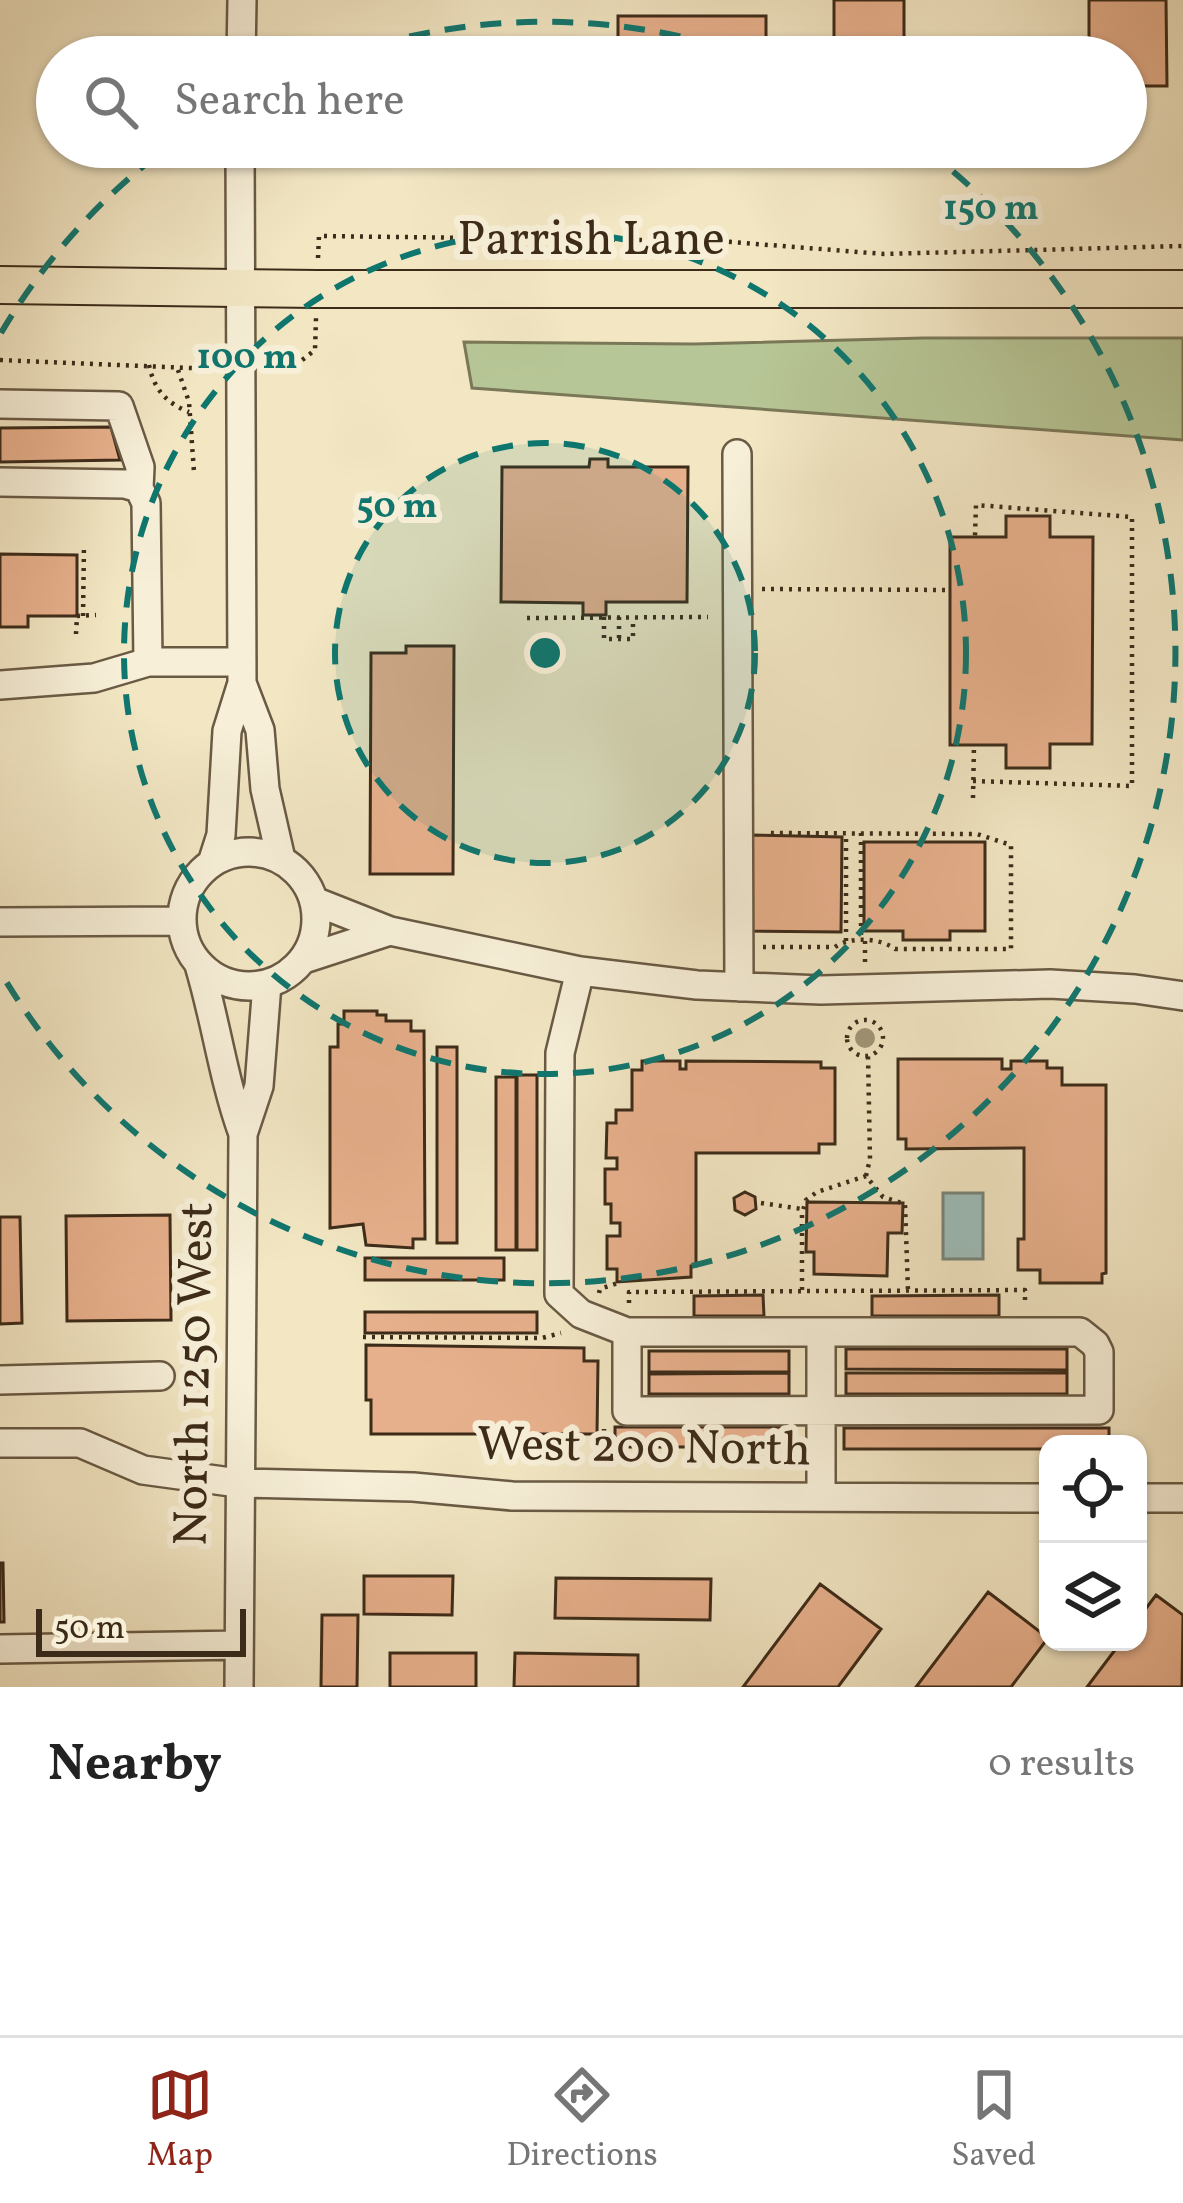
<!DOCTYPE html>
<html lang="en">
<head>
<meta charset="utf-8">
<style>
	:root { --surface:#fff; --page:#f2f2f2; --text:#222; --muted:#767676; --line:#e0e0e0; --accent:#8f2418 }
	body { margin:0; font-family:Vollkorn,serif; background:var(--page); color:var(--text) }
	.controls { position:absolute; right:36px; bottom:36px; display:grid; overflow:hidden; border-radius:24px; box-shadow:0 3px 9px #0004 }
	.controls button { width:108px; height:108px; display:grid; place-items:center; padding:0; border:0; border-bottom:3px solid var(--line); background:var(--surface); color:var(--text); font:60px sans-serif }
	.scale { position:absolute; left:36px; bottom:30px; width:210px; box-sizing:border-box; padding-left:12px; border:6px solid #3d2b19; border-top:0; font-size:33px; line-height:42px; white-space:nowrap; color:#3d2b19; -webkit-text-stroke:9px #f7efd8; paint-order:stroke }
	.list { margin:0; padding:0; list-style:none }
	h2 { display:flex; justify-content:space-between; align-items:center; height:156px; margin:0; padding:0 48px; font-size:51px }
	h2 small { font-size:39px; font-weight:400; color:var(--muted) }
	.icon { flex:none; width:66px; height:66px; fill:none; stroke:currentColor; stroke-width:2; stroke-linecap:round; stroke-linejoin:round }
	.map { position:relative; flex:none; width:1183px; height:1687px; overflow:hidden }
	.search { position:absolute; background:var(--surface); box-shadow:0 3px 9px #0004; left:36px; right:36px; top:36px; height:132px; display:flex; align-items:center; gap:30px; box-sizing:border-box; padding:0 42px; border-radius:66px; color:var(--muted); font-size:45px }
	.sheet { height:348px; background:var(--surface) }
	nav { display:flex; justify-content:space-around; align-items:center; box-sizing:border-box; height:168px; border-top:3px solid var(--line); background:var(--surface); font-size:33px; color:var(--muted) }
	nav a { display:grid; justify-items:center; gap:6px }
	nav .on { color:var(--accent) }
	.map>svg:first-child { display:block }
	.green { fill:#b7c696; stroke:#7a7858; stroke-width:3 }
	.water { fill:#9dbebb; stroke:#77837a; stroke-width:3 }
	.building { fill:#e7b08c; stroke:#3d2b19; stroke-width:3 }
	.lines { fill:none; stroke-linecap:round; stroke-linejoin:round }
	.minor-casing { stroke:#6a5a44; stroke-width:32 }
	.major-casing { stroke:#3d2b19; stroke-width:40 }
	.path { stroke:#3d2b19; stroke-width:4.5; stroke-dasharray:3 6; stroke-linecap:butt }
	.minor { stroke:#f7efd8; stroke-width:27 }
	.major { stroke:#f2e6c3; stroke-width:36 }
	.tree { fill:#a09577 }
	.ring { fill:none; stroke:#0f766e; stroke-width:6; stroke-dasharray:21 15 }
	.labels { text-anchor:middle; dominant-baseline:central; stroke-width:12; stroke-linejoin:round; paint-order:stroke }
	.street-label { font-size:48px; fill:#3d2b19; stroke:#f7efd8 }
	.centre { fill:#0f766e; stroke:#f7efd8; stroke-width:6 }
	.ring-label { font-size:36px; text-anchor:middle; font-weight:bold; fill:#0f766e; stroke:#f7efd8; stroke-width:12; stroke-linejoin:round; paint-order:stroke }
</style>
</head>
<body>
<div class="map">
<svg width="1183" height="1687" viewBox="0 0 1183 1687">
	<rect width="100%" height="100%" fill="#f2e6c3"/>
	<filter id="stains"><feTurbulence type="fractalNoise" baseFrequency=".00167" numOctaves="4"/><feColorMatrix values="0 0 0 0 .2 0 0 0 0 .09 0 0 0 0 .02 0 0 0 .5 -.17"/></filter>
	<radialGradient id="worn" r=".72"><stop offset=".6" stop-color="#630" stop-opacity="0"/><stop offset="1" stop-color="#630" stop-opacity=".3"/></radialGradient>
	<path class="green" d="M 923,338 L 1183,338 L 1183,440 L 472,388 L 464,342 L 694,344 Z"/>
	<path class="water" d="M 943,1193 L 983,1193 L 983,1259 L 943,1259 Z"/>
	<path class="building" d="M 834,0 L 904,0 L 904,57 L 834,57 Z
		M 1089,0 L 1166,0 L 1167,86 L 1126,86 L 1126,57 L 1089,57 Z
		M 618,16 L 766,16 L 766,57 L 618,57 Z
		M 111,427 L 120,460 L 0,462 L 0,428 Z
		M 590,459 L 608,459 L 608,467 L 688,467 L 687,602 L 606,602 L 606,615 L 583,615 L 583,603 L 501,602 L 502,467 L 589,467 Z
		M 1006,516 L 1050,516 L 1050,537 L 1093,537 L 1092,744 L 1050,744 L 1050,768 L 1006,768 L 1006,745 L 950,745 L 950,537 L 1006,537 Z
		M 0,554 L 77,555 L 77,616 L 28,616 L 28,627 L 0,627 Z
		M 406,646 L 454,646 L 453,874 L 370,874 L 371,653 L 406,653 Z
		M 750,835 L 842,837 L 841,932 L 749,931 Z
		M 864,842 L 985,842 L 985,931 L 950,931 L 950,940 L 903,940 L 903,931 L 864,931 Z
		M 344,1011 L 377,1011 L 377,1015 L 386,1015 L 386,1021 L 411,1021 L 411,1031 L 424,1031 L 425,1239 L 413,1239 L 413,1248 L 366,1245 L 363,1224 L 330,1228 L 330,1047 L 338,1047 L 338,1024 L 344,1024 Z
		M 437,1047 L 457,1047 L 457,1243 L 437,1243 Z
		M 898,1059 L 1002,1059 L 1002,1069 L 1011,1069 L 1011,1061 L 1047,1061 L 1047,1068 L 1062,1068 L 1062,1085 L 1106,1085 L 1106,1273 L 1102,1274 L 1102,1283 L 1040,1283 L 1040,1270 L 1018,1270 L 1018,1239 L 1024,1239 L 1024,1148 L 906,1149 L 906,1139 L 898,1139 Z
		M 642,1061 L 680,1061 L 680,1069 L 686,1069 L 686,1061 L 821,1062 L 821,1068 L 835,1068 L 835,1144 L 819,1144 L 819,1153 L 696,1153 L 696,1266 L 691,1266 L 691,1277 L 617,1282 L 617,1269 L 607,1269 L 607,1236 L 620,1236 L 620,1223 L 611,1223 L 611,1204 L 605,1204 L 605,1169 L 617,1169 L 617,1158 L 606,1158 L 607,1123 L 616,1123 L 616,1110 L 632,1110 L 632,1070 L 642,1070 Z
		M 517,1075 L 537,1075 L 537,1250 L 517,1250 Z
		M 496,1077 L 516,1077 L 516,1250 L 496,1250 Z
		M 745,1192 L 755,1197 L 756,1209 L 745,1215 L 735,1210 L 734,1198 Z
		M 807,1202 L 903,1203 L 902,1233 L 888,1233 L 887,1276 L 814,1274 L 814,1252 L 806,1252 Z
		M 170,1215 L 171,1320 L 67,1321 L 66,1216 Z
		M 0,1217 L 20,1217 L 22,1323 L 0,1324 Z
		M 365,1258 L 504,1258 L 504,1280 L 365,1280 Z
		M 763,1295 L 764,1316 L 694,1316 L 694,1296 Z
		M 999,1295 L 999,1316 L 872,1316 L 872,1296 Z
		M 365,1312 L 537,1312 L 537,1333 L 365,1333 Z
		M 366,1345 L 584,1348 L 584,1361 L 598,1361 L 597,1434 L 371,1434 L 371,1400 L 366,1400 Z
		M 846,1349 L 1067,1349 L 1067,1370 L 846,1369 Z
		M 649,1351 L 789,1351 L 789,1372 L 649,1372 Z
		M 789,1373 L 789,1394 L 649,1394 L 649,1374 Z
		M 846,1373 L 1067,1373 L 1067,1394 L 846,1394 Z
		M 615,1427 L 790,1427 L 790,1447 L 615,1447 Z
		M 844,1428 L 1109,1428 L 1109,1444 L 1048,1444 L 1048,1449 L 844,1449 Z
		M 0,1563 L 3,1563 L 4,1622 L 0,1622 Z
		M 364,1576 L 453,1576 L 452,1615 L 364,1614 Z
		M 556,1578 L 711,1579 L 710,1620 L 555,1618 Z
		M 820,1584 L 881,1629 L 838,1687 L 743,1687 Z
		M 988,1592 L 1048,1638 L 1011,1687 L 916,1687 Z
		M 1156,1595 L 1183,1615 L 1182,1687 L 1087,1687 L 1121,1642 L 1138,1642 L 1138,1619 Z
		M 322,1615 L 358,1615 L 357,1687 L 321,1687 Z
		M 390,1653 L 476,1653 L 476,1687 L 390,1687 Z
		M 515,1653 L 638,1655 L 638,1687 L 514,1687 Z"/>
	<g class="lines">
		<g class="minor-casing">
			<path id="minor" d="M 241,57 L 242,0
				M 0,404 L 119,406 L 140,467 L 139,488
				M 737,454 L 739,987
				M 0,482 L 125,484 L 139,488 L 146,503 L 148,662 L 242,662
				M 242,683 L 260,730 L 265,789 L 281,859
				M 0,685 L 94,678 L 148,662
				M182 919a67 67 0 1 1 134 0a67 67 0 1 1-134 0Z
				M 212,863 L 221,835 L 227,731 L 242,683 L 240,147
				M 314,901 L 390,931 L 580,971 L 697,985 L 821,990 L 1050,984 L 1135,989 L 1183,996
				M 0,922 L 182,921
				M 304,959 L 390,931
				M 199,965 C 216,1021 223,1079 243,1134
				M 580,971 L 560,1053 L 559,1294 L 581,1314 L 627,1332 L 821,1332 L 821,1497
				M 627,1332 L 627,1411 L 1099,1410 L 1099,1352 L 1095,1344 L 1080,1332 L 821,1332
				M 0,1380 L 160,1376
				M 0,1443 L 80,1443 L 143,1470 L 238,1483 L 413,1487 L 512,1496 L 1048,1498
				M 1138,1498 L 1183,1498
				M 0,1649 L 239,1645
				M 239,1687 L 243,1134 L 259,1086 L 267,984"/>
		</g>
		<g class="major-casing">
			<path id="major" d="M 0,285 L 317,289 L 1183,289"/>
		</g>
		<path class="path" d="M 318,258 L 319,236 L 718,241 L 884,254 L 1183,246
			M 0,360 L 215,369
			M 149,365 C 154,389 166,403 189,412
			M 269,368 L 292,368 L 315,350 L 316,318
			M 178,370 L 189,402 L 194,472
			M 762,589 L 950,590
			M 83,616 L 84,545
			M 604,617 L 604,639 L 633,639 L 633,618
			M 619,617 L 619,639
			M 527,618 L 708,617
			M 76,634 L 77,616 L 96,615
			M 973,781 L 1132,786 L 1132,517 L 976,505 L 975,536
			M 973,798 L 974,745
			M 861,833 L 861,941
			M 846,941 L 846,833
			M 865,941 L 865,963
			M 763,947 L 835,947 C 851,936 880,938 895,949 L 1011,949 L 1011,845 L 977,834 L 768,833
			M847 1038a18 18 0 1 1 36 0a18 18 0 1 1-36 0Z
			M 866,1176 L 870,1159 L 868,1055
			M 761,1203 L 802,1209
			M 802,1290 L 802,1214 L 806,1200 L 817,1192 L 866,1176 L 883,1197 L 905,1204 L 908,1291
			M 599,1293 L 600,1289 L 621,1282
			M 629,1303 L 629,1292 L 1025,1290 L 1025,1306
			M 363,1337 L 542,1338 L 561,1333
			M 604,1429 L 605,1465"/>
		<use href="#minor" class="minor"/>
		<use href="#major" class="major"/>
	</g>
	<circle class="tree" cx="865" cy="1038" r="10"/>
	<circle cx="545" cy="653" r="210" fill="#0f766e" fill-opacity=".12"/>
	<g class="ring">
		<circle cx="545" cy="653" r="210"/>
		<circle cx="545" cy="653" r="421"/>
		<path d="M1 333A631 631 0 0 1 165 149M340 56A631 631 0 0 1 750 56M925 149A631 631 0 1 1 1 973"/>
	</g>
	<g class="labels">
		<g class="street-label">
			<text x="591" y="241">Parrish Lane</text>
			<text transform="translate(196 1374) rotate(-89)">North 1250 West</text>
			<text transform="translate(644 1449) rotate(1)">West 200 North</text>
		</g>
	</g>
	<circle cx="545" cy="653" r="18" class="centre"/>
	<g class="ring-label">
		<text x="991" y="219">150 m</text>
		<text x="247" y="368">100 m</text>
		<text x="397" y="517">50 m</text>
	</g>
	<rect width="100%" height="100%" filter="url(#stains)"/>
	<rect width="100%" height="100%" fill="url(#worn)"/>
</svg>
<div class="controls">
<button><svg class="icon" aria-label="locate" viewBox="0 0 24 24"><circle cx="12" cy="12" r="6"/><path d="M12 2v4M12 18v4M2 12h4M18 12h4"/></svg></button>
<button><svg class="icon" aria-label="layers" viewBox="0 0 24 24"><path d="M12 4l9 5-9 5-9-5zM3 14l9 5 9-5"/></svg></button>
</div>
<div class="scale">50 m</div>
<div class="search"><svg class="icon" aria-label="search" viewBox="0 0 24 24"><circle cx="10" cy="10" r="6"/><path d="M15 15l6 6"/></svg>Search here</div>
</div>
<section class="sheet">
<h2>Nearby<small>0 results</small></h2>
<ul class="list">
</ul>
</section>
<nav>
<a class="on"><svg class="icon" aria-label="map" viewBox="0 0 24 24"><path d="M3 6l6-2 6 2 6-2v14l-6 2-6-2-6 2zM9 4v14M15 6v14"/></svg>Map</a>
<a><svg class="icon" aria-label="directions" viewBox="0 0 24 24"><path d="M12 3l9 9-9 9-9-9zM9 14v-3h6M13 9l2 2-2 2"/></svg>Directions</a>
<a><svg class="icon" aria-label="saved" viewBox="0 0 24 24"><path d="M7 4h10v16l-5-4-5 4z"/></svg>Saved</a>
</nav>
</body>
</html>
